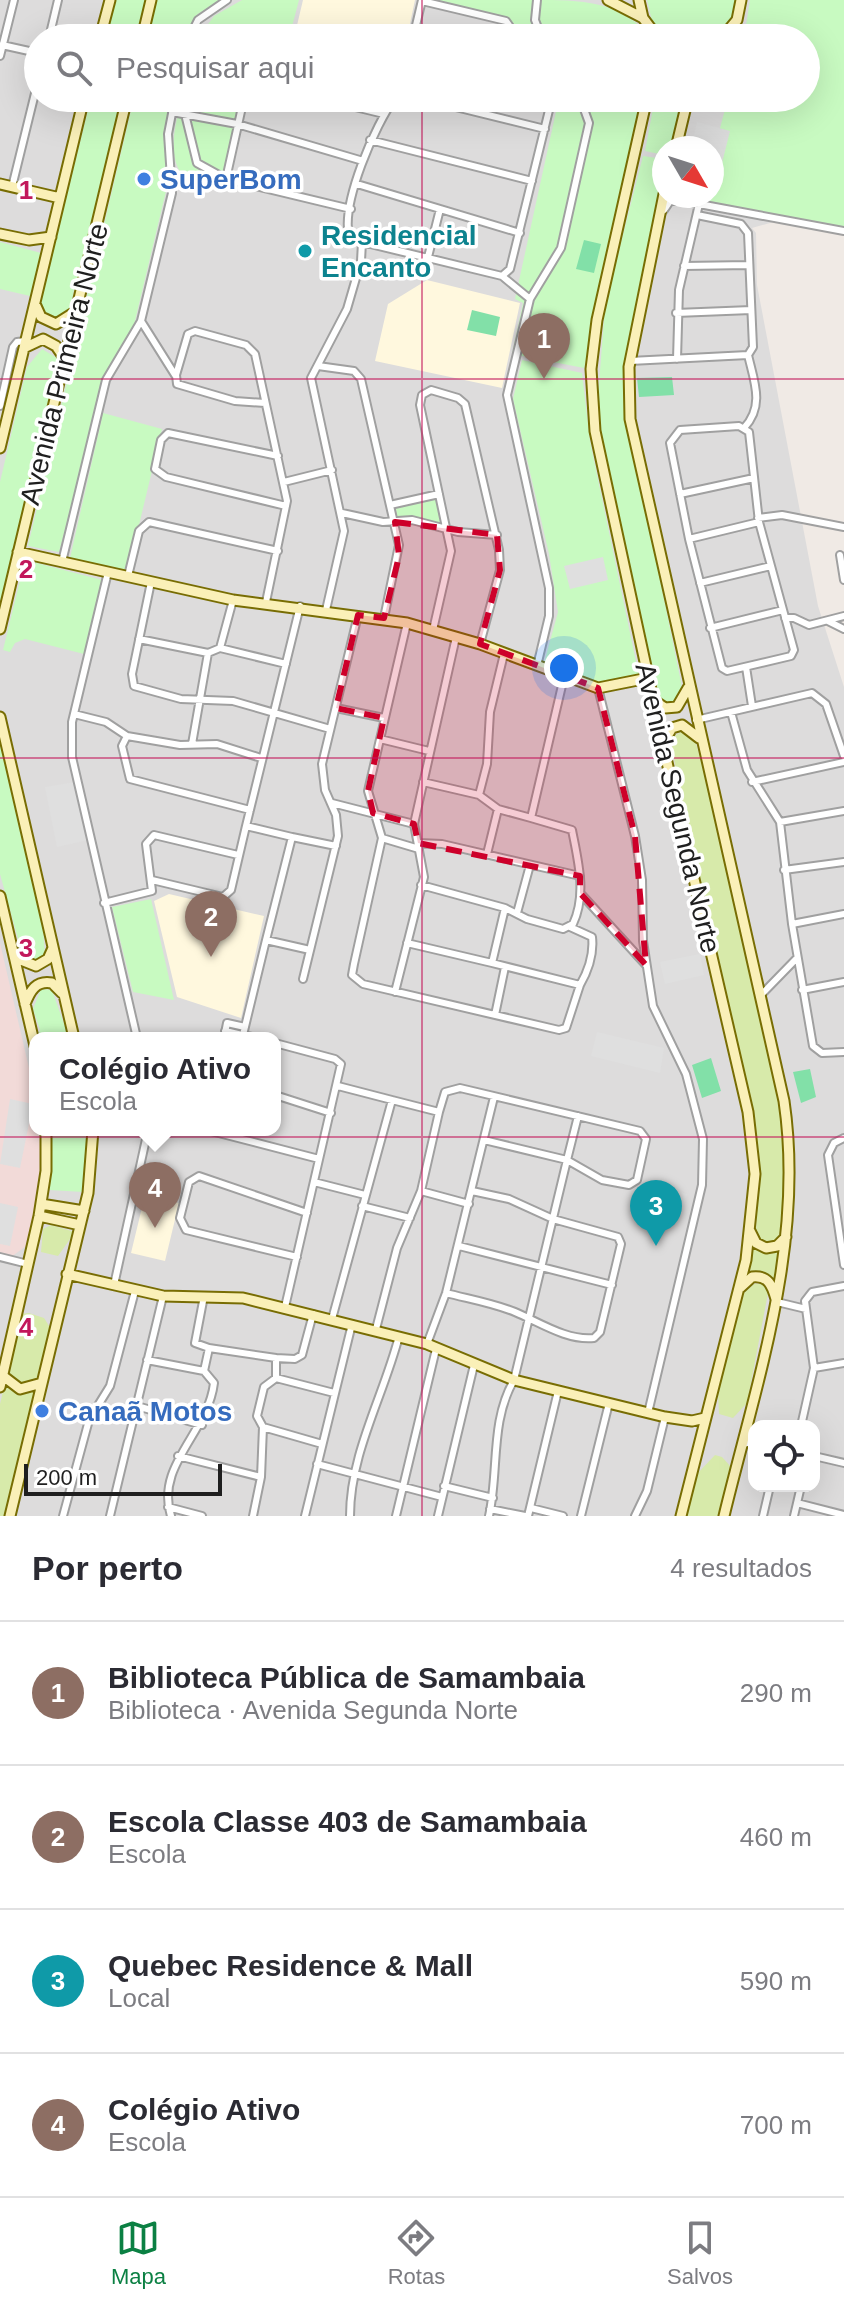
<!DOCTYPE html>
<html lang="pt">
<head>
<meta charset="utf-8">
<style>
	:root { --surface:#fff; --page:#f7f7f7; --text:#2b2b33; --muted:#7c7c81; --line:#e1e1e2; --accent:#0b8043 }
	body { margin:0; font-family:Arial,sans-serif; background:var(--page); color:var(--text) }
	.controls { position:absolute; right:24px; bottom:24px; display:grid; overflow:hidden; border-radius:16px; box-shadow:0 8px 32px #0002 }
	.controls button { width:72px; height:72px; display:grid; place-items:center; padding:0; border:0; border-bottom:2px solid var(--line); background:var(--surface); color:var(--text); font:40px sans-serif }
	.compass { position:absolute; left:652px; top:136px; width:72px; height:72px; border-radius:50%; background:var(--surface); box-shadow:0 8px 32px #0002; rotate:129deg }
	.scale { position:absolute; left:24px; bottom:20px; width:198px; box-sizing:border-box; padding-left:8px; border:4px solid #1f1f1f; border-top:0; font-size:22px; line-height:28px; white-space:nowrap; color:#1f1f1f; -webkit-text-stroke:6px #fff; paint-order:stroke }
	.you { position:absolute; left:564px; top:668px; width:28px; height:28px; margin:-20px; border:6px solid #fff; border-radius:50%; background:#1a73e8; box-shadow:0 0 0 12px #1a73e833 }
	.badge { display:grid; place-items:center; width:52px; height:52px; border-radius:50%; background:var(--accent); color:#fff; font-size:26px; font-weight:700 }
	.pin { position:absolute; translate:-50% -66px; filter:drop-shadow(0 2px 4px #0008) }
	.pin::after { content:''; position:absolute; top:42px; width:28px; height:24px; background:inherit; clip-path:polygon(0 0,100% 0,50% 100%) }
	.popup { position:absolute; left:29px; top:1032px; width:252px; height:104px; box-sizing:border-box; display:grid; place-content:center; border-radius:16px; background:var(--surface); filter:drop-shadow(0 2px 6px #0005); font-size:26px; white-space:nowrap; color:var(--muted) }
	.popup b { font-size:30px; color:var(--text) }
	.popup::after { content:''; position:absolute; left:50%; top:100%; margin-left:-16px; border:16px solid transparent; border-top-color:var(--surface) }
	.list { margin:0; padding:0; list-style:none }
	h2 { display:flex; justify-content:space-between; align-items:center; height:104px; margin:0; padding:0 32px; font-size:34px }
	h2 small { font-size:26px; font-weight:400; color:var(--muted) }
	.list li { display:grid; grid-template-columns:52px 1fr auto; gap:24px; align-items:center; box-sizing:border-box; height:144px; padding:0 32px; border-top:2px solid var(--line) }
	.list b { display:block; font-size:30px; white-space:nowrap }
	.list p { margin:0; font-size:26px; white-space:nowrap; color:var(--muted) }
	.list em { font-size:26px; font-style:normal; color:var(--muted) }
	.icon { flex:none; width:44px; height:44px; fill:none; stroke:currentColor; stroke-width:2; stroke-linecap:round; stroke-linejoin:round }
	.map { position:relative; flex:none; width:844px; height:1516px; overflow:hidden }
	.search { position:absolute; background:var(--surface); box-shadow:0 8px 32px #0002; left:24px; right:24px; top:24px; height:88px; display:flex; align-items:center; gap:20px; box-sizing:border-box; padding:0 28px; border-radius:44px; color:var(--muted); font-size:30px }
	.sheet { height:680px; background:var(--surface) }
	nav { display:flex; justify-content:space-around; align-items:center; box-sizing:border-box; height:112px; border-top:2px solid var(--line); background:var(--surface); font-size:22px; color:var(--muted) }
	nav a { display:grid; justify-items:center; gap:4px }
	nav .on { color:var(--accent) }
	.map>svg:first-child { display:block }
	.residential { fill:#dddcdc; fill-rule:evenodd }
	.education { fill:#fff8de }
	.military { fill:#f2dad8 }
	.grass { fill:#d7eaaa }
	.park { fill:#c8fac1 }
	.pitch { fill:#82e0a8 }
	.parking { fill:#dfdfdf }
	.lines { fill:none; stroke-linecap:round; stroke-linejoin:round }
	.street-casing { stroke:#a0a0a0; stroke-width:10 }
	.secondary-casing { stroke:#786d03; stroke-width:13 }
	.street { stroke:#fff; stroke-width:6 }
	.secondary { stroke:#faf0b8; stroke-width:9 }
	.marked { fill:#cd002a; fill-opacity:0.2; stroke:#cd002a; stroke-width:6; stroke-dasharray:16 10; stroke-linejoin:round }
	.grid { fill:none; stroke:#c2185b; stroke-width:2; stroke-opacity:0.55 }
	.shop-dot { fill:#3f7fe0; stroke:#fff; stroke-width:3 }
	.culture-dot { fill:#0f9aa8; stroke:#fff; stroke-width:3 }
	.labels { text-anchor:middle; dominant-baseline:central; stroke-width:7; stroke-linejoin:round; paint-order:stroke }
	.shop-label { font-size:28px; font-weight:bold; fill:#366cbe; stroke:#fff; text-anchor:start }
	.culture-label { font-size:28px; font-weight:bold; fill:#0d838f; stroke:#fff; text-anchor:start }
	.street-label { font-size:28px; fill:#1f1f1f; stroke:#fff }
	.grid-label { font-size:26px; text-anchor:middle; font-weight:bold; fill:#c2185b; stroke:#fff; stroke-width:7; stroke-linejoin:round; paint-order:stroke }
</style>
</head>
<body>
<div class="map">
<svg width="844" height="1516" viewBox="0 0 844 1516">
	<rect width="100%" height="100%" fill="#f0eae5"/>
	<path class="residential" d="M 0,0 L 844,0 L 844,202 L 752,228 L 756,233 L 757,285 L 818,606 L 844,687 L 844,1516 L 0,1516 ZM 38,38 L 806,38 L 806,98 L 38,98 ZM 664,148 L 712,148 L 712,196 L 664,196 ZM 35,1038 L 275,1038 L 275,1130 L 35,1130 ZM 754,1426 L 814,1426 L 814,1486 L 754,1486 Z"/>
	<path class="education" d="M 303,0 L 415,0 L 407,38 L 294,38 Z
		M 427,280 L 520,303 L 502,388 L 375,361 L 388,304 Z
		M 169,894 L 264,916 L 241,1018 L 177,997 L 154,901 Z
		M 145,1195 L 179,1203 L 165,1261 L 131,1253 Z"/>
	<path class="military" d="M 0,943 L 35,1094 L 35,1130 L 41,1134 L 40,1186 L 29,1244 L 11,1257 L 0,1254 Z"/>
	<path class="grass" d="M 681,732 L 694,737 L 704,771 L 780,1100 L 787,1145 L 787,1200 C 777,1214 788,1235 771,1244 L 764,1244 L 756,1233 L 757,1174 L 674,778 C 679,765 669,751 673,737 Z
		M 51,1225 L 75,1232 L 58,1256 L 41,1252 L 43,1229 Z
		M 754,1244 L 769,1254 L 782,1251 L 775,1284 L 765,1274 L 747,1274 Z
		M 763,1283 L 769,1288 L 747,1403 L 733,1418 L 719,1414 L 718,1391 L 744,1293 L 754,1284 Z
		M 29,1313 L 44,1318 L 51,1329 L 6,1516 L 0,1516 L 0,1404 L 21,1314 Z
		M 715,1455 L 722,1457 L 732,1468 L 720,1516 L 686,1516 L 695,1476 Z"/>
	<path class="park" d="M 115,0 L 147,0 L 138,38 L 105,38 Z
		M 157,0 L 220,0 L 198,14 L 184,38 L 148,38 Z
		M 242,0 L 299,0 L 289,38 L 198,38 L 214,16 Z
		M 429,0 L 533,0 L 531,17 L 536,38 L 518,38 L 519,32 L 510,20 Z
		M 535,0 C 579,0 622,0 651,38 L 539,38 L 533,17 Z
		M 647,0 L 738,0 L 735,15 L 717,38 L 668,38 L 652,21 Z
		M 750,0 L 844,0 L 844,229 L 700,203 L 702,196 L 712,196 L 712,158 L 728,98 L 806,98 L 806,38 L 744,38 Z
		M 91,98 L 124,98 L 82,277 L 75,284 L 70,311 L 55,321 L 43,311 L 41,300 Z
		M 134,98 L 171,98 L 164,133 L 167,187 L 134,325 L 106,374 L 59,552 L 28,546 Z
		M 182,98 L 242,98 L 225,174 L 233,184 L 183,176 C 166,155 176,122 182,98 Z
		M 559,98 L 648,98 L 584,368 L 512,354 L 523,303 L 515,299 Z
		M 655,98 L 686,98 L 673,148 L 664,148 L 664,155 L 645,151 Z
		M 643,156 L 664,159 L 664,185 L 638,301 L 626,415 L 681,682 L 682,698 L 668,705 L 660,699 L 595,436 L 605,306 Z
		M 0,242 L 41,253 L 30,296 L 0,289 Z
		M 42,349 L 57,358 L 55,388 L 0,621 L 0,482 L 27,367 Z
		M 522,360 L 582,373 L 590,441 L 639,676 L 598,685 L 544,663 L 558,612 L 549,554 L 513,399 Z
		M 103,413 L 162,429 L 128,571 L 70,558 Z
		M 438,499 L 445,525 L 413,516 L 397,518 L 396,508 Z
		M 25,560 L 102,580 L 88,655 L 25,639 L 15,643 L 10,652 L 3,650 Z
		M 0,739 L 42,911 L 45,956 L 36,962 L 29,961 L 22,953 L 0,874 Z
		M 151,899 L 174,1000 L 133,992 L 112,907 Z
		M 41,989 L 52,990 L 69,1038 L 36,1038 L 40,1030 L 33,1009 Z
		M 50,1130 L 90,1130 L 84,1192 L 49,1190 Z"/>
	<path class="pitch" d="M 584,240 L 601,244 L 594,273 L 576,269 Z
		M 472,310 L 500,317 L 496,336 L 467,330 Z
		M 672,377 L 674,395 L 639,397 L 637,378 Z
		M 711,1058 L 721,1091 L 702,1098 L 692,1065 Z
		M 810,1069 L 816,1097 L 801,1103 L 793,1072 Z"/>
	<path class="parking" d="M 697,122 L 730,131 L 719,175 L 712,174 L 712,148 L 691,148 Z
		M 530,338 L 562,346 L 558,360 L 526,353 Z
		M 603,557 L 608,580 L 570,589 L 564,566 Z
		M 75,782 L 88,840 L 57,847 L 45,787 Z
		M 700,954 L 704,975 L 665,984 L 660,962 Z
		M 597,1032 L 664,1048 L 660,1073 L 591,1056 Z
		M 10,1099 L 33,1104 L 20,1168 L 0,1164 Z
		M 652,1184 L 687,1194 L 681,1216 L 646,1207 Z
		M 0,1203 L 18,1207 L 10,1246 L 0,1244 Z"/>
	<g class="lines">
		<g class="street-casing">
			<path id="street" d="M 537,0 L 535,20 L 542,38
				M 422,1 L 506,21 L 513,31 L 512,38
				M 49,38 L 58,0
				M 189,38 L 198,20 L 227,0
				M 413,38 L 422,0
				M 2,45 L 38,53
				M 0,56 L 14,0
				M 244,98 L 226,179 L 351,209
				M 318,98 L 384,114
				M 395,98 C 375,125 341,203 349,236 L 362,242 L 502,276 L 510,269 L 552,98
				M 419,98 L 545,129
				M 172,112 L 237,124 L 363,161
				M 185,114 L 197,163 L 226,179
				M 370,140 L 532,181
				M 357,184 L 520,233
				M 12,187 L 38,81
				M 664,210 L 670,201 L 683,201 L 844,231
				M 697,215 L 741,224 L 748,233 L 753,347 L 748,355 C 754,381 765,406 744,428
				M 428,257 L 440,209
				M 684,266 L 749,265
				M 502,276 L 530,299
				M 676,313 L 751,310
				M 141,321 L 175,375
				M 677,359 L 679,290 L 699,204
				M 630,361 L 748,355
				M 318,366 L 354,371 L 361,379 L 399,545 L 384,618
				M 265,403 L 235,401 L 177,384 L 176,375 L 188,334 L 195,331 L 246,345 L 255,354 L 287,501 L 266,602
				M 0,406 L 13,347 L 17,342 L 25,341
				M 739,426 L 749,432 L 759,522 L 794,650 L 791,656 L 727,671 L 722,668 L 689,539 L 670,443 L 680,430 Z
				M 278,456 L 168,433 L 161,440 L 155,469 L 166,477 L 286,506
				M 284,482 L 332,470
				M 680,494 L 754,478
				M 390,505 L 439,494
				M 342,513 L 383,522 L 412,520 L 458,532 L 497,535
				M 758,518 L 782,515 L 844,527
				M 689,539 L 759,522
				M 840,555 L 844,580
				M 62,562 L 106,380 L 141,321 L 172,193 L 168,134 L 175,98
				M 108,572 L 72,722 L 72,757 L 137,1038
				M 128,576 L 139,531 L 149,522 L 278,551
				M 151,582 L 132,674 L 134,686 L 181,699 L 233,701 L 330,729
				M 700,583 L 771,566
				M 300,606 L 246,826 L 292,837 L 266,940 L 310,950
				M 326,610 L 344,531 L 311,378 L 347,309 L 361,261 L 362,242
				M 785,618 L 794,618 L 809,625 L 844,616
				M 828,621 L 844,629
				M 407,623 L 368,791 L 382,838 L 354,964 L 352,975 L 363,984 L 559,1030 L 566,1028 L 580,985 L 492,963 L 505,908 L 527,919 L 563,929 L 573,924 C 587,894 578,861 572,830 L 531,818 L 564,677
				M 710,628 L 783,610
				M 433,630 L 451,551 L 420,405 L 422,395 L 431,390 L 458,398 L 465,404 L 499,550 L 500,570 L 480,644
				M 139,639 L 208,653
				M 220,648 L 286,664
				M 537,666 L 549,616 L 549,588 L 507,395 L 530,299 L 561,248 L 589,123 L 580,98
				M 746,667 L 752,706
				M 598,688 L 635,836 L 642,880 L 643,941 L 653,1006 L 686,1074 L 703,1139 L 702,1185 L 648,1413
				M 336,708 L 384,718
				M 731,712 L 747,770 L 780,822 L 792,924 L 813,1046 L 822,1053 L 844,1052
				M 74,714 L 106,722 L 127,736 L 122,746 L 130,779 L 250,810
				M 696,720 L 812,693 L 826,704 L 844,756
				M 127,736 L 180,745 L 217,744 L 261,758
				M 380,739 L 429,751
				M 192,744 L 208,653 L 220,648 L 233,600
				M 423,782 L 479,795 L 487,764 L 490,712 L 504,654
				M 752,782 L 844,762
				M 479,795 L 498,809 L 531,818
				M 332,803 L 414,824 L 424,877 L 395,992
				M 780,822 L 844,811
				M 414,824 L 456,637
				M 292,837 L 336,846
				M 382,838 L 419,849
				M 418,843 L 442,844 L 580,876
				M 487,854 L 498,809
				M 784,870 L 844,862
				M 152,880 L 223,897 L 231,890 L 246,826
				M 421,885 L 505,908
				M 581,894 L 646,965
				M 104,903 L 152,891 L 146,844 L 154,835 L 238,855
				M 517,913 L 530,865
				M 792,924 L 844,914
				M 570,927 L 592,937 C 594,954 588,971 580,985
				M 407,943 L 492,963
				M 303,979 L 338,836 L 336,815 L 325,790 L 322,764 L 358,615
				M 802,990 L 844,982
				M 760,996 L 797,958
				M 495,1015 L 505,967
				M 225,1031 L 256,1038
				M 243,1035 L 266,940
				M 224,1038 L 227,1023 L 245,1027
				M 275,1043 L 335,1059 L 341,1064 L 285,1307
				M 275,1095 L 331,1113
				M 392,1100 L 439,1112 L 445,1092 L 460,1088 L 640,1131 L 646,1139 L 637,1180 L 629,1185 L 602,1180 L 567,1160 L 514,1380 C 490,1421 499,1471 489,1516
				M 207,1130 L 319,1159
				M 844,1138 L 834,1143 L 828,1155 L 844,1265
				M 484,1140 L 567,1160 L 578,1116
				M 314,1182 L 365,1195
				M 421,1191 L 469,1204
				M 362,1206 L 410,1218
				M 459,1246 L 612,1285
				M 0,1257 L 28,1264
				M 297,1257 L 186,1230 L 180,1218 L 189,1182 L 199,1176 L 307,1213
				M 114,1285 L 148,1130
				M 446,1293 C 469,1299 493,1303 515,1312 C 539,1322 567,1341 594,1338 L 600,1332 L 621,1244 L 618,1237 L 553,1219 L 509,1199 L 472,1191
				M 777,1302 L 806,1309
				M 332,1319 L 392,1100 L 338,1086
				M 376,1329 L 397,1248 L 421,1191 L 439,1112
				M 427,1344 L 446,1293 L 494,1097
				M 209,1348 L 276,1358 L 276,1378
				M 276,1358 L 295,1359 L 302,1355 L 313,1314
				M 147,1360 L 204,1371
				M 814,1368 L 844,1363
				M 137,1406 L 202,1425
				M 801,1426 L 814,1368 L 805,1301 L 812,1292 L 844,1286
				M 322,1444 L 263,1427 L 257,1416 L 264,1387 L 276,1378 L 334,1393
				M 741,1445 L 754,1441
				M 178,1456 L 261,1477 L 263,1427
				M 814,1456 L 844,1463
				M 317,1464 L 442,1497
				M 444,1486 L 493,1498
				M 797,1503 L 844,1515
				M 168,1507 L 202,1516
				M 531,1508 L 563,1516
				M 490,1509 L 525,1516
				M 63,1516 L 89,1420 L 110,1386 L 135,1291
				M 110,1516 L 163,1296
				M 171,1516 C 155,1465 208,1433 214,1383 L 204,1371 L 209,1348 L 195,1343 L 204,1296
				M 253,1516 L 261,1477
				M 305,1516 L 352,1324
				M 350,1516 C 350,1453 384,1395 399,1336
				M 396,1516 L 436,1349
				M 438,1516 L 474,1365
				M 528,1516 L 558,1391
				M 581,1516 L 609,1403
				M 635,1516 L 647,1491 L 665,1417
				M 763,1516 L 770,1486
				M 794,1516 L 801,1486"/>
		</g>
		<g class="secondary-casing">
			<path id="secondary" d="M 608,0 L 643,18
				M 639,0 L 643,18 L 658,38
				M 100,38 L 110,0
				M 142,38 L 151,0
				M 722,38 L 737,20 L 741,0
				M 647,98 L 597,320 L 591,369 L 595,431 L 663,745 L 748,1112 L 755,1174 L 746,1260 L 681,1516
				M 676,148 L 688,98
				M 0,184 L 60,198
				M 664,194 L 629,367 L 630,419 L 784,1101 C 805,1243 757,1380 724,1516
				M 0,234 L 29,240 L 51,237
				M 36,306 L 41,317 L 56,324 L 75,312
				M 24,348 L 43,339 L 56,346 L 65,359
				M 0,448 L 84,98
				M 18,552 L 233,600 L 407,623 L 480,644 L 598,688 L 648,678
				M 0,629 L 127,98
				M 653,700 L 665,708 L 677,707 L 688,688
				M 0,717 L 74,1038
				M 663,743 L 672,728 L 682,725 L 699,738
				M 0,896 L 35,1046
				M 16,958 L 36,966 L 48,959 L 53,948
				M 25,1004 C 30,991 36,980 52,983 L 62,993
				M 41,1204 L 84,1211
				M 39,1216 L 80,1225
				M 750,1231 L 756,1243 L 766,1248 L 777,1246 L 786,1237
				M 67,1274 L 163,1296 L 243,1298 L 427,1344 L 514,1380 L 665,1417 L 692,1421 L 705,1418
				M 740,1288 L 752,1277 C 768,1275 772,1285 776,1299
				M 3,1376 L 20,1389 L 42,1383
				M 0,1387 L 39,1216 L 46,1171 L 46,1130
				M 10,1516 L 88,1193 L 93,1130"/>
		</g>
		<use href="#street" class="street"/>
		<use href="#secondary" class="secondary"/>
	</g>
	<path class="marked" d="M 395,522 L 497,535 L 500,570 L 480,644 L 598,688 L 635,836 L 646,965 L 580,893 L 580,876 L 418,843 L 414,824 L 373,813 L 368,791 L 384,718 L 336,708 L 358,615 L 384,618 L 399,556 Z"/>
	<path class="grid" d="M 422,0 L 422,38M 422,98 L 422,1516M 0,379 L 844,379M 0,758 L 844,758M 0,1137 L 844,1137"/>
	<g class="shop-dot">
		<circle cx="144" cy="179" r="8"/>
		<circle cx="42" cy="1411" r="8"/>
	</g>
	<circle class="culture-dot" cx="305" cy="251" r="8"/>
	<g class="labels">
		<g class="shop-label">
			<text x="160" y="179">SuperBom</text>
			<text x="58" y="1411">Canaã Motos</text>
		</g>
		<g class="culture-label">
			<text x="321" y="235">Residencial<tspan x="321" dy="32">Encanto</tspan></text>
		</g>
		<g class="street-label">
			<text transform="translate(64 364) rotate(-76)">Avenida Primeira Norte</text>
			<text transform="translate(678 808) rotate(77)">Avenida Segunda Norte</text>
		</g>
	</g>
	<g class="grid-label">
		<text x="26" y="199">1</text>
		<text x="26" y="578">2</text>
		<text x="26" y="957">3</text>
		<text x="26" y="1336">4</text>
	</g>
</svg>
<div class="controls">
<button><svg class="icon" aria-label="locate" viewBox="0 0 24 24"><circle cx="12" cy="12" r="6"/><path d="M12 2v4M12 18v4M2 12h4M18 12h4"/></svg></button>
</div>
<svg class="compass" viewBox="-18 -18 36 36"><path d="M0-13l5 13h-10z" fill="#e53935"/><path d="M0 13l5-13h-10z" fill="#7c7c81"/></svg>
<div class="scale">200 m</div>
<div class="you"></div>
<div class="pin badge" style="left:544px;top:379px;background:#8d6e63">1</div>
<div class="pin badge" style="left:211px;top:957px;background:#8d6e63">2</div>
<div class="pin badge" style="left:656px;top:1246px;background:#0f9aa8">3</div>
<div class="pin badge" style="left:155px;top:1228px;background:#8d6e63">4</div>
<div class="popup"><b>Colégio Ativo</b>Escola</div>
<div class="search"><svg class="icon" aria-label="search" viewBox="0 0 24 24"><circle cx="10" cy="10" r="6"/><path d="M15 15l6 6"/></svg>Pesquisar aqui</div>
</div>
<section class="sheet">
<h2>Por perto<small>4 resultados</small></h2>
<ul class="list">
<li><span class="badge" style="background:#8d6e63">1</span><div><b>Biblioteca Pública de Samambaia</b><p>Biblioteca · Avenida Segunda Norte</p></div><em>290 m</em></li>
<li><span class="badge" style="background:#8d6e63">2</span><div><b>Escola Classe 403 de Samambaia</b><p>Escola</p></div><em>460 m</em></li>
<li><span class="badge" style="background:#0f9aa8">3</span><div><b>Quebec Residence &amp; Mall</b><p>Local</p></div><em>590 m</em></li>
<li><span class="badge" style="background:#8d6e63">4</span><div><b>Colégio Ativo</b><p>Escola</p></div><em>700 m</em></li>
</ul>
</section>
<nav>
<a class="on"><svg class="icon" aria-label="map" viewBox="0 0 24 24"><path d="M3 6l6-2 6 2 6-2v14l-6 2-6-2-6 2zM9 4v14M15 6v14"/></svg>Mapa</a>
<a><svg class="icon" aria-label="directions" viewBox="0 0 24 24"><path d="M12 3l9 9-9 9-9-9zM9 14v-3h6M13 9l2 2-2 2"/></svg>Rotas</a>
<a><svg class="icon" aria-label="saved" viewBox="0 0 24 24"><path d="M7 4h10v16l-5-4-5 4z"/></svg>Salvos</a>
</nav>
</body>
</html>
